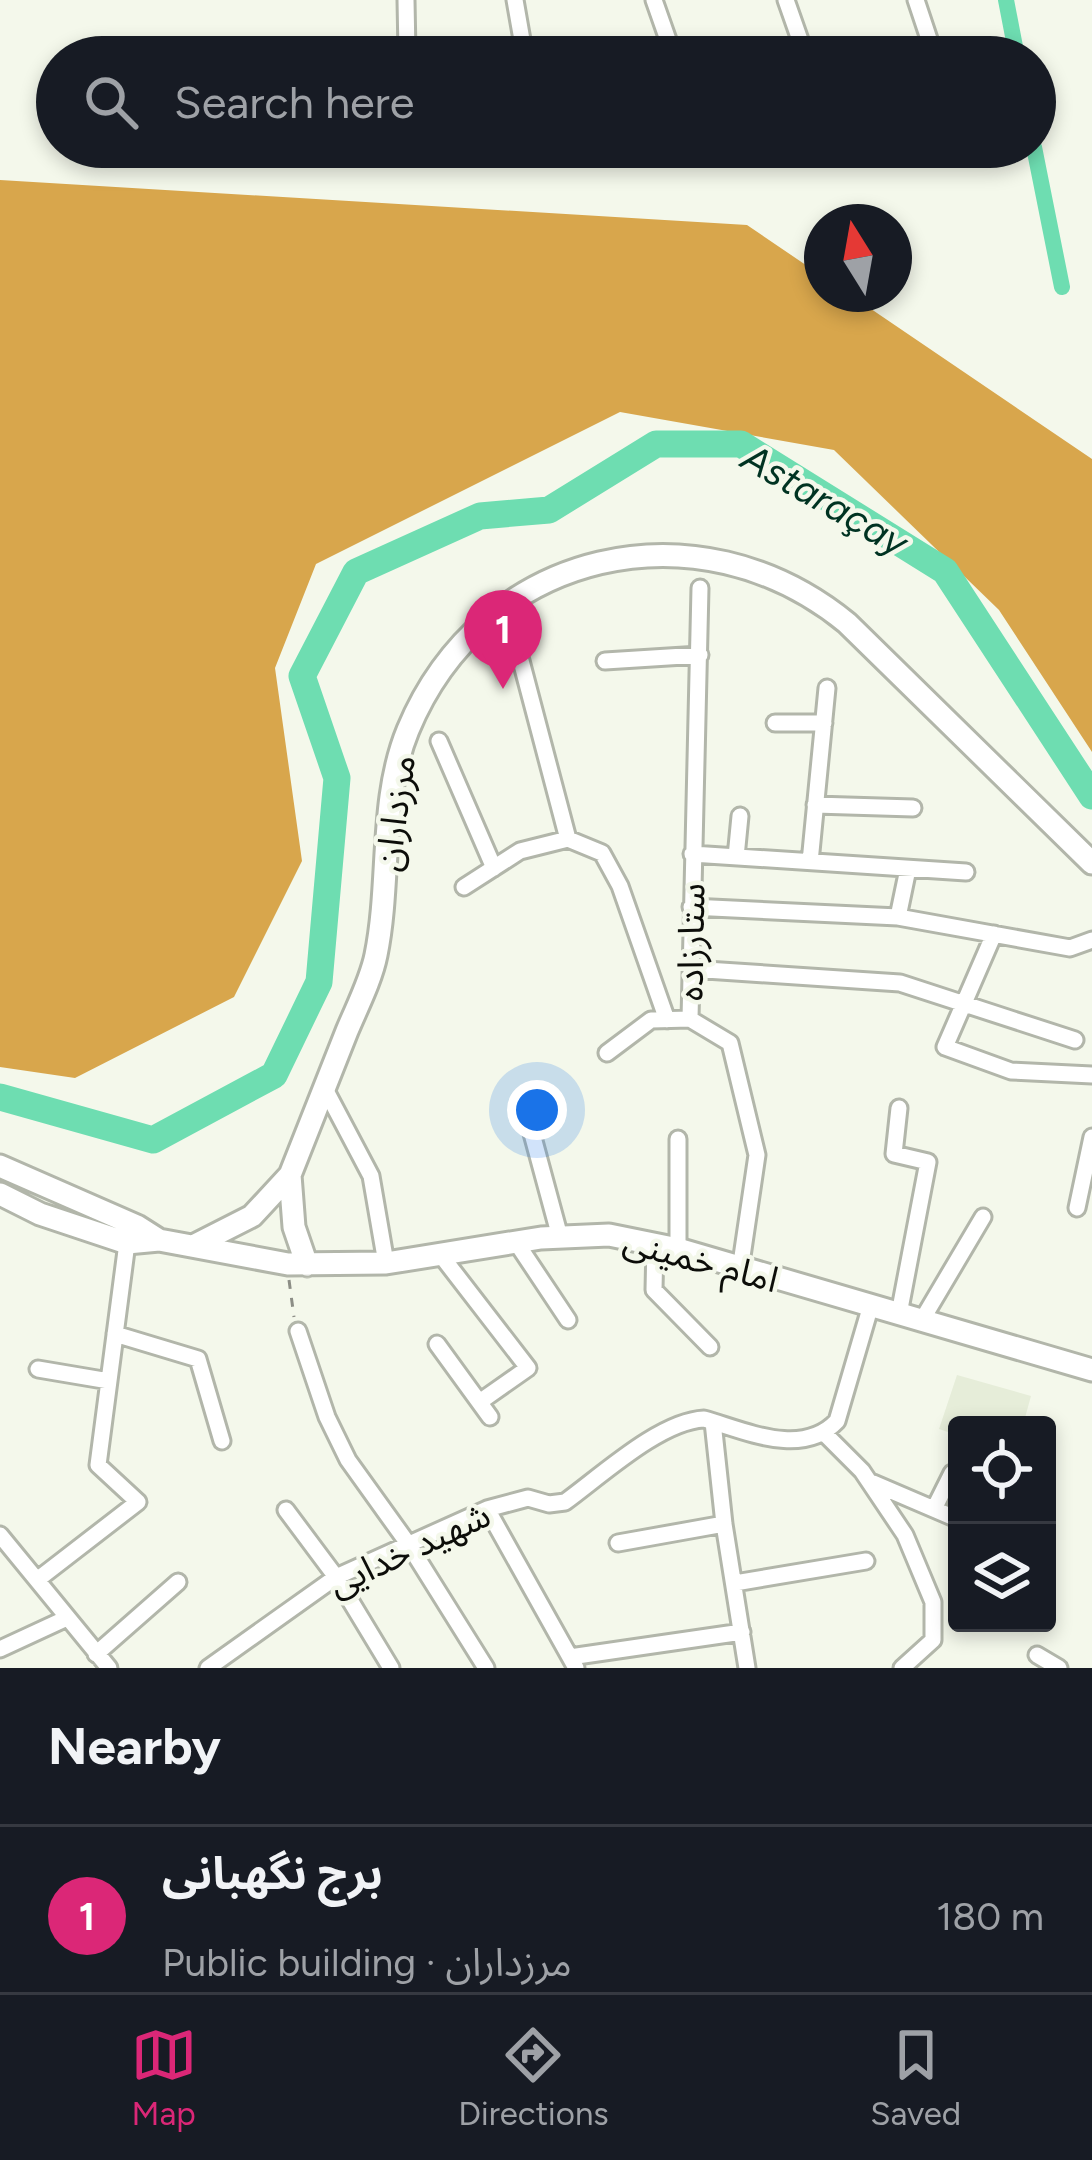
<!DOCTYPE html>
<html lang="en">
<head>
<meta charset="utf-8">
<style>
	:root { --surface:#171b24; --page:#20242c; --text:#f1f3f6; --muted:#9ea1a6; --line:#363941; --accent:#db2777 }
	body { margin:0; font-family:Figtree,"Noto Sans Arabic",sans-serif; background:var(--page); color:var(--text) }
	.controls { position:absolute; right:36px; bottom:36px; display:grid; overflow:hidden; border-radius:12px; box-shadow:0 6px 18px #0003 }
	.controls button { width:108px; height:108px; display:grid; place-items:center; padding:0; border:0; border-bottom:3px solid var(--line); background:var(--surface); color:var(--text); font:60px sans-serif }
	.compass { position:absolute; left:804px; top:204px; width:108px; height:108px; border-radius:50%; background:var(--surface); box-shadow:0 6px 18px #0003; rotate:349deg }
	.you { position:absolute; left:537px; top:1110px; width:42px; height:42px; margin:-30px; border:9px solid #fff; border-radius:50%; background:#1a73e8; box-shadow:0 0 0 18px #1a73e833 }
	.badge { display:grid; place-items:center; width:78px; height:78px; border-radius:50%; background:var(--accent); color:#fff; font-size:39px; font-weight:700 }
	.pin { position:absolute; translate:-50% -99px; filter:drop-shadow(0 3px 6px #0008) }
	.pin::after { content:''; position:absolute; top:63px; width:42px; height:36px; background:inherit; clip-path:polygon(0 0,100% 0,50% 100%) }
	.list { margin:0; padding:0; list-style:none }
	h2 { display:flex; justify-content:space-between; align-items:center; height:156px; margin:0; padding:0 48px; font-size:51px }
	h2 small { font-size:39px; font-weight:400; color:var(--muted) }
	.list li { display:grid; grid-template-columns:78px 1fr auto; gap:36px; align-items:center; box-sizing:border-box; height:168px; padding:0 48px; border-top:3px solid var(--line) }
	.list b { display:block; font-size:45px; white-space:nowrap }
	.list p { margin:0; font-size:39px; white-space:nowrap; color:var(--muted) }
	.list em { font-size:39px; font-style:normal; color:var(--muted) }
	.icon { flex:none; width:66px; height:66px; fill:none; stroke:currentColor; stroke-width:2; stroke-linecap:round; stroke-linejoin:round }
	.map { position:relative; flex:none; width:1092px; height:1668px; overflow:hidden }
	.search { position:absolute; background:var(--surface); box-shadow:0 6px 18px #0003; left:36px; right:36px; top:36px; height:132px; display:flex; align-items:center; gap:30px; box-sizing:border-box; padding:0 42px; border-radius:66px; color:var(--muted); font-size:45px }
	.sheet { height:324px; background:var(--surface) }
	nav { display:flex; justify-content:space-around; align-items:center; box-sizing:border-box; height:168px; border-top:3px solid var(--line); background:var(--surface); font-size:33px; color:var(--muted) }
	nav a { display:grid; justify-items:center; gap:6px }
	nav .on { color:var(--accent) }
	.map>svg:first-child { display:block }
	.built { fill:#e6edd9 }
	.forest { fill:#d8a64c }
	.lines { fill:none; stroke-linecap:round; stroke-linejoin:round }
	.canal { stroke:#6eddb1; stroke-width:16 }
	.river { stroke:#6eddb1; stroke-width:27 }
	.street-casing { stroke:#b2b6aa; stroke-width:21 }
	.secondary-casing { stroke:#b2b6aa; stroke-width:27 }
	.path { stroke:#8c8e86; stroke-width:3; stroke-dasharray:9 9; stroke-linecap:butt }
	.street { stroke:#fff; stroke-width:15 }
	.secondary { stroke:#fff; stroke-width:21 }
	.labels { text-anchor:middle; dominant-baseline:central; stroke-width:9; stroke-linejoin:round; paint-order:stroke }
	.street-label { font-size:36px; fill:#0c0d09; stroke:#f4f8eb }
	.water-label { font-size:39px; font-style:italic; fill:#032; stroke:#f4f8eb }
</style>
</head>
<body>
<div class="map">
<svg width="1092" height="1668" viewBox="0 0 1092 1668">
	<rect width="100%" height="100%" fill="#f4f8eb"/>
	<path class="built" d="M 957,1375 L 1031,1396 L 1023,1425 L 957,1425 L 957,1435 L 939,1429 Z"/>
	<path class="forest" d="M 0,180 L 747,225 L 822,276 L 822,294 L 849,294 L 1092,459 L 1092,752 L 999,610 L 834,450 L 620,412 L 316,564 L 275,668 L 302,861 L 234,997 L 75,1078 L 0,1067 Z"/>
	<g class="lines">
		<path class="canal" d="M 1006,0 L 1017,57
			M 1034,147 L 1062,287"/>
		<path class="river" d="M 0,1097 L 153,1140 L 274,1075 L 319,982 L 337,778 L 302,676 L 356,572 L 480,516 L 549,510 L 656,444 L 741,444 L 945,571 L 1092,796"/>
		<g class="street-casing">
			<path id="street" d="M 406,0 L 407,53
				M 515,0 L 525,57
				M 654,0 L 674,57
				M 786,0 L 806,57
				M 916,0 L 935,57
				M 832,147 L 848,147
				M 515,638 L 568,839
				M 605,661 L 700,655
				M 775,723 L 824,723
				M 439,741 L 494,868
				M 815,805 L 913,808
				M 692,854 L 966,872
				M 736,857 L 740,816
				M 810,862 L 827,688
				M 464,887 L 520,851 L 568,839 L 602,853 L 620,886 L 667,1020
				M 691,907 L 898,917 L 1070,948 L 1092,940
				M 898,917 L 908,869
				M 994,934 L 945,1047 L 1011,1071 L 1092,1075
				M 691,969 L 900,983 L 1075,1040
				M 690,1019 L 700,588
				M 690,1019 L 730,1043 L 757,1155 L 740,1270
				M 607,1053 L 651,1020 L 690,1019
				M 324,1087 L 371,1176 L 386,1263
				M 524,1104 L 560,1237
				M 899,1108 L 894,1154 L 928,1162 L 899,1314
				M 1077,1208 L 1092,1137
				M 516,1242 L 568,1320
				M 655,1243 L 654,1290 L 710,1347
				M 678,1249 L 678,1139
				M 440,1254 L 528,1368 L 481,1401
				M 922,1320 L 983,1217
				M 298,1331 L 327,1417 L 348,1460 L 409,1545 L 486,1668
				M 115,1334 L 198,1359 L 222,1441
				M 437,1344 L 490,1417
				M 38,1369 L 109,1381
				M 713,1422 L 724,1524 L 747,1668
				M 825,1434 L 862,1471 L 905,1535 L 933,1602 L 933,1640 L 902,1668
				M 873,1483 L 957,1519
				M 487,1509 L 576,1668
				M 934,1509 L 952,1473
				M 286,1510 L 336,1577 L 391,1668
				M 0,1535 L 109,1668
				M 618,1543 L 724,1524
				M 37,1580 L 138,1502 L 98,1465 L 127,1243
				M 735,1583 L 866,1561
				M 0,1649 L 67,1618
				M 96,1654 L 178,1582
				M 1037,1655 L 1059,1668
				M 570,1657 L 742,1632
				M 208,1668 L 336,1577 L 487,1509 L 528,1498 L 549,1504 L 565,1502 C 601,1476 660,1421 704,1419 C 746,1431 802,1458 837,1421 L 871,1305"/>
		</g>
		<g class="secondary-casing">
			<path id="secondary" d="M 0,1166 L 137,1226 L 159,1240
				M 290,1175 C 309,1127 328,1079 347,1031 C 357,1007 371,980 376,955 C 391,881 379,800 408,730 C 483,549 698,501 847,623 L 1092,863
				M 0,1194 L 40,1214 L 127,1243 L 159,1240 L 288,1264 L 386,1263 L 541,1238 L 609,1235 L 678,1249 L 1092,1370
				M 193,1246 L 252,1216 L 290,1175 L 294,1227 L 307,1265"/>
		</g>
		<path class="path" d="M 289,1280 L 294,1317"/>
		<use href="#street" class="street"/>
		<use href="#secondary" class="secondary"/>
	</g>
	<g class="labels">
		<g class="street-label">
			<text transform="translate(395 813) rotate(-82)">مرزداران</text>
			<text transform="translate(691 942) rotate(-89)">ستارزاده</text>
			<text transform="translate(701 1260) rotate(15)">امام خمینی</text>
			<text transform="translate(409 1549) rotate(-25)">شهید خدایی</text>
		</g>
		<g class="water-label">
			<text transform="translate(825 500) rotate(30)">Astaraçay</text>
		</g>
	</g>
</svg>
<div class="controls">
<button><svg class="icon" aria-label="locate" viewBox="0 0 24 24"><circle cx="12" cy="12" r="6"/><path d="M12 2v4M12 18v4M2 12h4M18 12h4"/></svg></button>
<button><svg class="icon" aria-label="layers" viewBox="0 0 24 24"><path d="M12 4l9 5-9 5-9-5zM3 14l9 5 9-5"/></svg></button>
</div>
<svg class="compass" viewBox="-18 -18 36 36"><path d="M0-13l5 13h-10z" fill="#e53935"/><path d="M0 13l5-13h-10z" fill="#9ea1a6"/></svg>
<div class="you"></div>
<div class="pin badge" style="left:503px;top:689px">1</div>
<div class="search"><svg class="icon" aria-label="search" viewBox="0 0 24 24"><circle cx="10" cy="10" r="6"/><path d="M15 15l6 6"/></svg>Search here</div>
</div>
<section class="sheet">
<h2>Nearby<small></small></h2>
<ul class="list">
<li><span class="badge">1</span><div><b>برج نگهبانی</b><p>Public building · مرزداران</p></div><em>180 m</em></li>
</ul>
</section>
<nav>
<a class="on"><svg class="icon" aria-label="map" viewBox="0 0 24 24"><path d="M3 6l6-2 6 2 6-2v14l-6 2-6-2-6 2zM9 4v14M15 6v14"/></svg>Map</a>
<a><svg class="icon" aria-label="directions" viewBox="0 0 24 24"><path d="M12 3l9 9-9 9-9-9zM9 14v-3h6M13 9l2 2-2 2"/></svg>Directions</a>
<a><svg class="icon" aria-label="saved" viewBox="0 0 24 24"><path d="M7 4h10v16l-5-4-5 4z"/></svg>Saved</a>
</nav>
</body>
</html>
